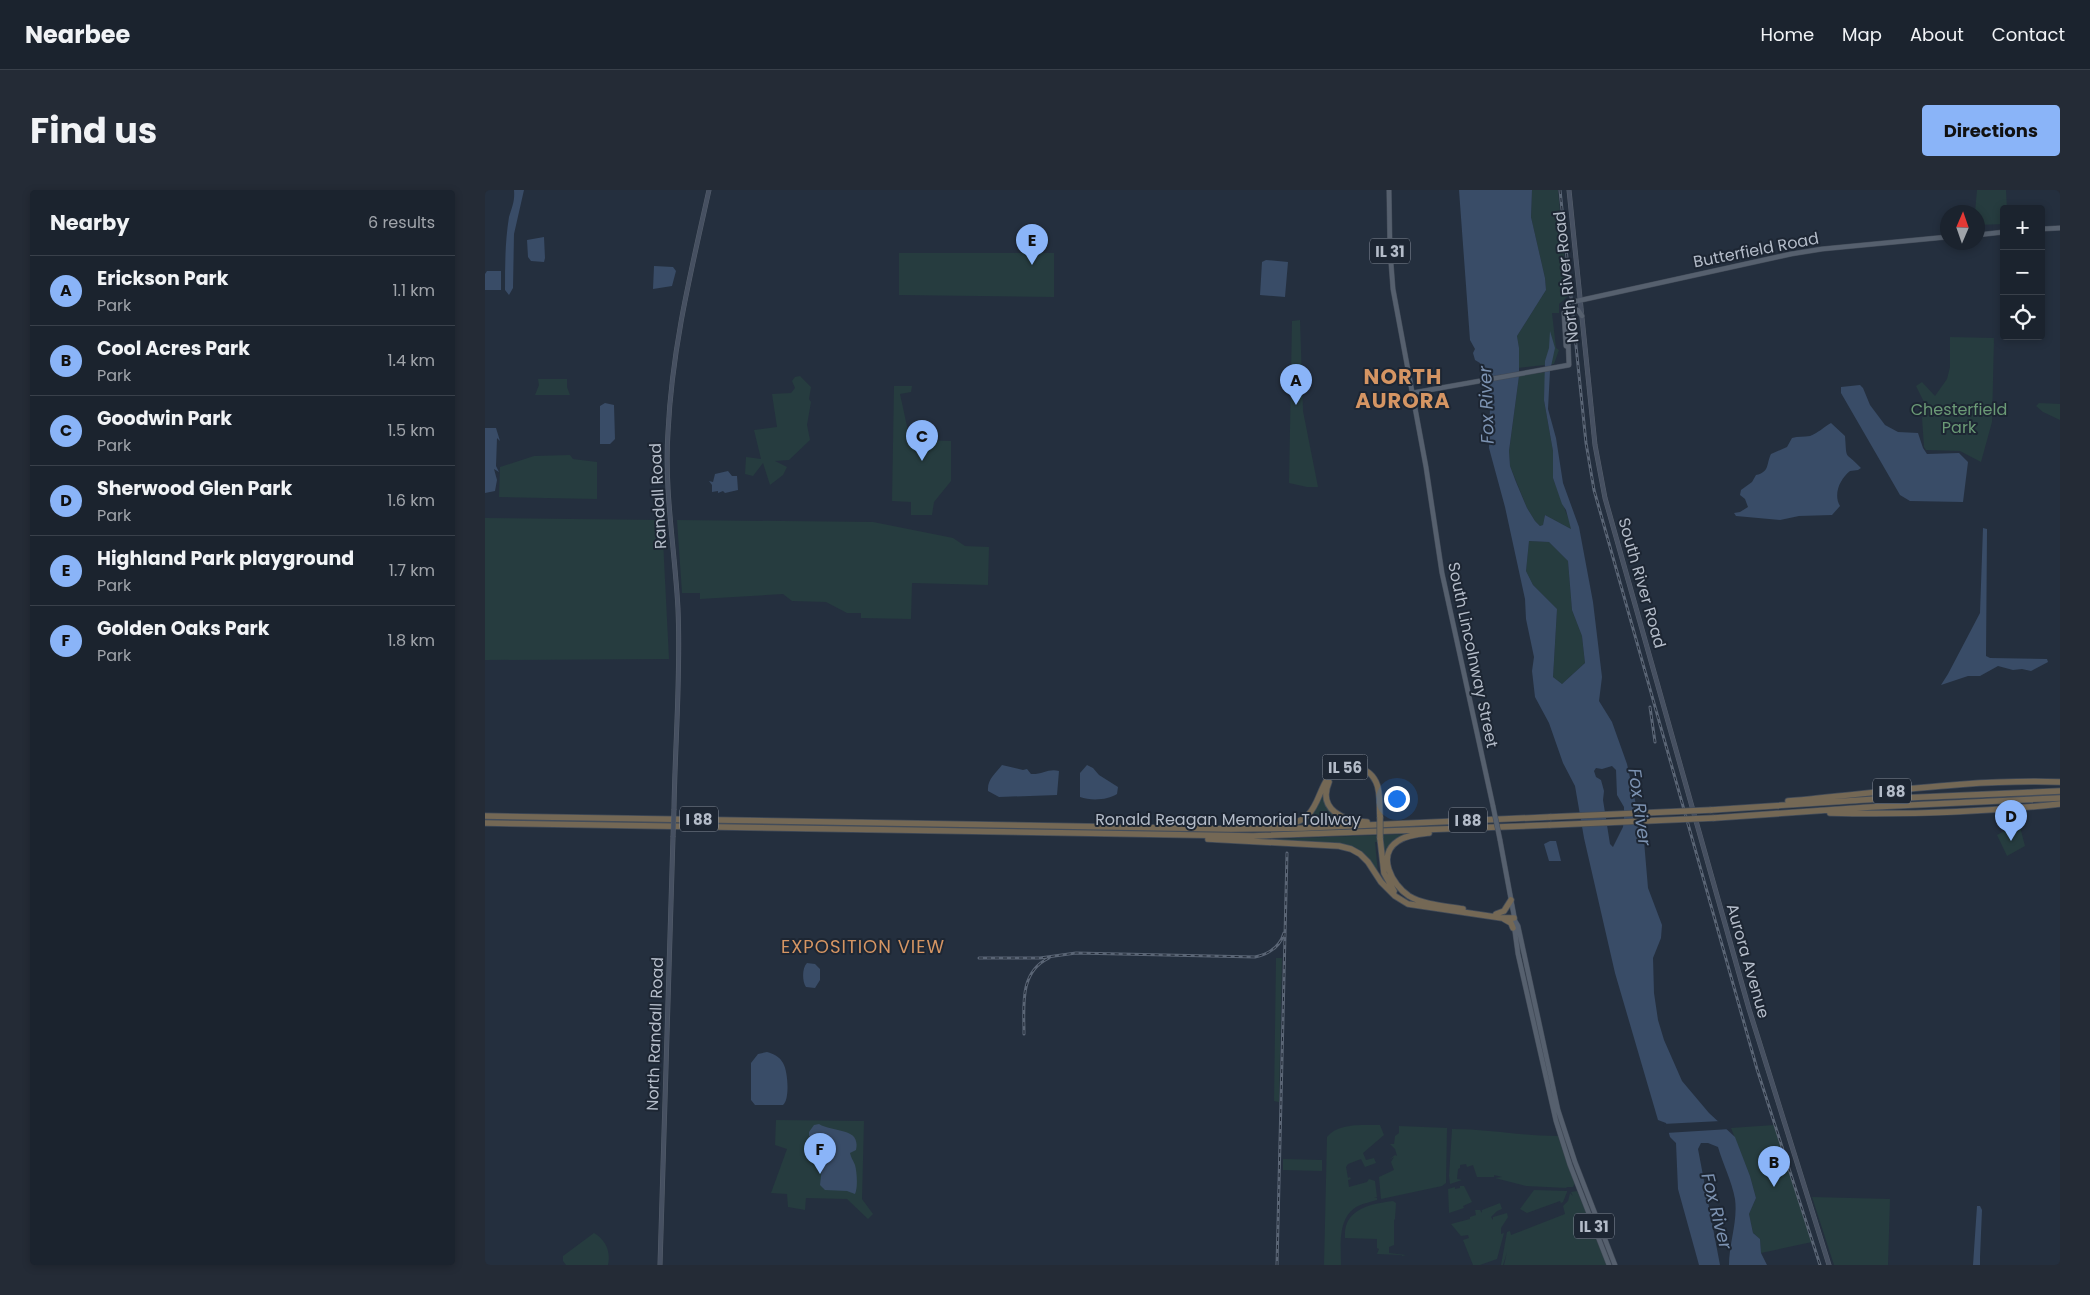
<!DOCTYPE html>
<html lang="en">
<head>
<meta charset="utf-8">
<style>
	:root { --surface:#1b232e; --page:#242b36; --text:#f1f3f6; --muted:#a0a4aa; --line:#39404a; --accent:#8ab4f8 }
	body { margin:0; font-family:Poppins,sans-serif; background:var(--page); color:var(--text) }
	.controls { position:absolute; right:15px; top:15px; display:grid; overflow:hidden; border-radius:5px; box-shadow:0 2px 8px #0003 }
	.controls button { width:45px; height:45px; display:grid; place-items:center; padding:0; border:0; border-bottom:1px solid var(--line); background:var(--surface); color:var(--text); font:25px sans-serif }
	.compass { position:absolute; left:1455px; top:15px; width:45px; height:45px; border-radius:50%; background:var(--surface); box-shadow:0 2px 8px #0003; rotate:2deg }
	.you { position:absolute; left:911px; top:608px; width:18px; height:18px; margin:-12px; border:4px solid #fff; border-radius:50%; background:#1a73e8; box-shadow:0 0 0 8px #1a73e833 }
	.badge { display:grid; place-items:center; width:32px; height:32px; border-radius:50%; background:var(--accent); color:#111; font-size:16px; font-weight:700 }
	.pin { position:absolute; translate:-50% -41px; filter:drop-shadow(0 1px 2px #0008) }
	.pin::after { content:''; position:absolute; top:26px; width:18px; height:15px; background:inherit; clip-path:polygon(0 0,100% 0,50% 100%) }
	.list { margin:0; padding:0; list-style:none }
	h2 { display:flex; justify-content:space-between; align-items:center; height:65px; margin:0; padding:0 20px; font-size:21px }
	h2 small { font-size:16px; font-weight:400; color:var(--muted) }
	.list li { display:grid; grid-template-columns:32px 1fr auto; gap:15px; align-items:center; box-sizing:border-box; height:70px; padding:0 20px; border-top:1px solid var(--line) }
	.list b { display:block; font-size:19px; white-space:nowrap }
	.list p { margin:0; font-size:16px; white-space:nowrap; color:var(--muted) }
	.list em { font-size:16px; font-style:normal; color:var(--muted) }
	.icon { flex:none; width:28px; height:28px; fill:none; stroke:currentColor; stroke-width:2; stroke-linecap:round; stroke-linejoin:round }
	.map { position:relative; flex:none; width:1575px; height:1075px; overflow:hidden; border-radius:5px }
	header { display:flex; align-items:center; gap:30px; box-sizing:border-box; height:70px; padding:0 25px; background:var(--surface); border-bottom:1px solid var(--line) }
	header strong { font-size:24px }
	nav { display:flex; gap:28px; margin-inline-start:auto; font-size:18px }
	.intro { display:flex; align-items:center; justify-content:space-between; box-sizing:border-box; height:120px; padding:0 30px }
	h1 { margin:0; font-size:35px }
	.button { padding:12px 22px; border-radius:5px; background:var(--accent); color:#111; font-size:18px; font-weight:700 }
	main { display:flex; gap:30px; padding:0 30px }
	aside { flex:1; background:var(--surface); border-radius:5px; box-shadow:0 2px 8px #0003 }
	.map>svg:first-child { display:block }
	.green { fill:#263c3f }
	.water { fill:#394c67; fill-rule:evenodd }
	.pier { fill:#242f3e }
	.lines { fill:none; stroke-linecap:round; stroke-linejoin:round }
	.secondary-casing { stroke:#565f6c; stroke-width:5 }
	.primary-casing { stroke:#414a57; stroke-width:5.5 }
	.highway-casing { stroke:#434c59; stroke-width:7 }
	.secondary { stroke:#465061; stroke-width:4 }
	.primary { stroke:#56606e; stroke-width:4.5 }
	.highway { stroke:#746855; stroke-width:5.5 }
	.rail-casing { stroke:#5a6575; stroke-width:3 }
	.rail { stroke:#1d2633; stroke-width:1; stroke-dasharray:4; stroke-linecap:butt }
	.secondary-bridge-casing { stroke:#565f6c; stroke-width:5; stroke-linecap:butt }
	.primary-bridge-casing { stroke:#414a57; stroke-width:5.5; stroke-linecap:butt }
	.highway-bridge-casing { stroke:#434c59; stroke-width:7; stroke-linecap:butt }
	.secondary-bridge { stroke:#465061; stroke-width:4 }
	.primary-bridge { stroke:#56606e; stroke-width:4.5 }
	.highway-bridge { stroke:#746855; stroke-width:5.5 }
	.labels { text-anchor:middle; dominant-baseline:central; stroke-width:4; stroke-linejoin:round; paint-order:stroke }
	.shield { fill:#1d2633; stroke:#878f9c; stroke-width:1 }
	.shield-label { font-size:15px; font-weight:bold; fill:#b4bcc9 }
	.street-label { font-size:16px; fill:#b4bcc9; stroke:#1d2633 }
	.park-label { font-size:16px; fill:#6b9a76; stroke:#1d2633 }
	.water-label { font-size:18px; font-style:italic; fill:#7c92b1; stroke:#1d2633 }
	.neighbourhood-label { font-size:18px; letter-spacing:1px; fill:#d59563; stroke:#1d2633 }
	.district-label { font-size:21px; font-weight:bold; letter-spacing:1px; fill:#d59563; stroke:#1d2633 }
</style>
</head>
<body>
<header>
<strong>Nearbee</strong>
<nav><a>Home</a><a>Map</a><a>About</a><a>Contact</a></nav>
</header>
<div class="intro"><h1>Find us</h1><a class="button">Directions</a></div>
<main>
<aside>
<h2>Nearby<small>6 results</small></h2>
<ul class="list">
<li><span class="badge">A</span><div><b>Erickson Park</b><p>Park</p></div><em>1.1 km</em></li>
<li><span class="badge">B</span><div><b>Cool Acres Park</b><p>Park</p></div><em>1.4 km</em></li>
<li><span class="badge">C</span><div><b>Goodwin Park</b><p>Park</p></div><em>1.5 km</em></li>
<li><span class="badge">D</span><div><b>Sherwood Glen Park</b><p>Park</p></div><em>1.6 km</em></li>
<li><span class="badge">E</span><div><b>Highland Park playground</b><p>Park</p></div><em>1.7 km</em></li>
<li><span class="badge">F</span><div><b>Golden Oaks Park</b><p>Park</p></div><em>1.8 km</em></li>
</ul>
</aside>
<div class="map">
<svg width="1575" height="1075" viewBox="0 0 1575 1075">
	<rect width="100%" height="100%" fill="#242f3e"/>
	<path class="green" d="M 1047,0 L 1073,0 L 1083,106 L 1074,114 L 1074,123 L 1067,123 L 1071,158 L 1074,160 L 1069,174 L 1033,178 L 1034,158 L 1032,146 L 1061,100 L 1060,88 L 1046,27 Z
		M 1492,0 L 1521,0 L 1522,19 L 1519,19 L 1519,34 L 1493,35 L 1492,22 L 1490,22 Z
		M 414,63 L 569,63 L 569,107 L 414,105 Z
		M 815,130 L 818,221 L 833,297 L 822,297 L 804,293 L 807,131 Z
		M 1465,147 L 1509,148 L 1507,232 L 1496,272 L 1475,261 L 1441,260 L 1439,257 L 1437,228 L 1441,216 L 1431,196 L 1437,192 L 1450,206 L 1462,189 L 1465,177 Z
		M 1061,182 L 1059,210 L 1068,261 L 1068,288 L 1087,338 L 1086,339 L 1060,325 L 1058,335 L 1055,336 L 1050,331 L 1042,318 L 1025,276 L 1024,262 L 1034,186 Z
		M 315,186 L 326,197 L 324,209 L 326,212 L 322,235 L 325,250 L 304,270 L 290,271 L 302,277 L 298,285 L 285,295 L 278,273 L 268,286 L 260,284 L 261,267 L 276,269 L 269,240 L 292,237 L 287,204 L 306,203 L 310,198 L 307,191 L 310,187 Z
		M 53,189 L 82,189 L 82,197 L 85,205 L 50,205 L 54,195 Z
		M 409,196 L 427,196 L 426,202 L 415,204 L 425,250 L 466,251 L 466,291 L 449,312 L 447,325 L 426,325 L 426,312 L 407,311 Z
		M 1554,213 L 1575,214 L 1575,230 L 1558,222 L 1551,216 Z
		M 85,265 L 88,269 L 112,272 L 112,309 L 14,307 L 15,277 L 49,266 Z
		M 0,328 L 177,330 L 184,469 L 0,470 Z
		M 192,330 L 388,332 L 468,348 L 480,356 L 504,357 L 503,395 L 427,393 L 426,429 L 376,428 L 376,423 L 362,423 L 341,412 L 307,411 L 298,404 L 215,409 L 215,403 L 197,403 Z
		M 1044,351 L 1064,352 L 1083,371 L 1087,420 L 1097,446 L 1100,473 L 1077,494 L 1068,487 L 1072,419 L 1048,395 L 1041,381 Z
		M 839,598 L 844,620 L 857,631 L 812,634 L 817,632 Z
		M 1534,633 L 1540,656 L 1522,666 L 1512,645 Z
		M 922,644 L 907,653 L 903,683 L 901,684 L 898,652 L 890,652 L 893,683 L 871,659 L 763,650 Z
		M 791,768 L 797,768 L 794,912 L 789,911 Z
		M 291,930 L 379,931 L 377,1009 L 388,1024 L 383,1029 L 362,1009 L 321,1008 L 320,1020 L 303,1017 L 302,1004 L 286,1003 L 302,959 L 290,955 Z
		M 895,935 L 899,945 L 878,963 L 881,970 L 889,968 L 891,973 L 880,977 L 876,969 L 863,974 L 861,977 L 863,988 L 865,987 L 866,989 L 863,990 L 864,997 L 882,992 L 884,989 L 890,991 L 892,1007 L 889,1008 L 892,1008 L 892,1010 C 886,1012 879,1013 873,1016 C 852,1027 856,1055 856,1075 L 839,1075 L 842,947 C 853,933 876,935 895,935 Z
		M 1289,935 L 1327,1052 L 1276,1063 L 1275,1049 L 1268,1043 L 1264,1024 L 1271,1008 L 1265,986 L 1246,938 Z
		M 914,936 L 962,938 L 961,993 L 957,996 L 896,1009 L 894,987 L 909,980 L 906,972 L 909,967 L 904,970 L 910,965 L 917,968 L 912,966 L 910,959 L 905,954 L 909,954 L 910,946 L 914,943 Z
		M 967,939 C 1002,939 1037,946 1073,946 L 1090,993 L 1088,997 L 1081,997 L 1082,998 L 1041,996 L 1010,988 L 1017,987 L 1005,984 L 1009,985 L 1009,987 L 992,987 L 988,975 L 982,977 L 981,974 L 975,975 L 975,978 L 973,979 L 972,989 L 977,990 L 965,994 L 964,986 Z
		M 798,969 L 837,970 L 837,981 L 798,980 Z
		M 975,996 L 979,996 L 987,1012 L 978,1016 L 979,1018 L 964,1023 L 963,999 L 970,997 L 970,999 L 975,998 Z
		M 1049,1000 L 1082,1001 L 1082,1002 L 1078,1012 L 1076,1013 L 1075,1011 L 1042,1023 L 1035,1019 Z
		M 1092,1001 L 1123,1075 L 1019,1075 L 1022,1062 L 1018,1075 L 1016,1075 L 1022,1042 L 1025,1041 L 1026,1045 L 1080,1024 L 1078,1016 L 1083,1011 L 1085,1003 L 1088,1006 L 1086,1002 Z
		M 1327,1007 L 1405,1009 L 1403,1075 L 1349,1075 Z
		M 908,1011 L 911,1013 L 910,1029 L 909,1030 L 909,1055 L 904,1057 L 904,1063 L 921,1065 L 917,1066 L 917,1065 L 892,1064 L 894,1059 L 892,1058 L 892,1049 L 860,1048 C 858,1019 885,1014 908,1011 Z
		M 1015,1013 L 1017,1019 L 1012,1021 L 1006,1027 L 1008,1030 L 1008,1027 L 1022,1023 L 1023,1027 L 1016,1038 L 1016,1044 L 1019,1043 L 1012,1069 L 995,1075 L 988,1075 L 978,1050 L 984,1048 L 983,1045 L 976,1046 L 966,1034 L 985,1029 L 985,1027 L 991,1025 L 990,1020 L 995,1020 L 997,1023 L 997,1020 Z
		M 109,1043 C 121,1050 126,1062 123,1075 L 81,1075 L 78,1071 L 78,1066 Z"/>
	<path class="water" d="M 29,0 L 39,0 L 29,44 L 28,98 L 24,105 L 20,100 C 20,76 20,51 24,27 C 27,17 30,11 29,0 Z
		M 974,0 L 1047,0 L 1046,27 L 1060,88 L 1061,100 L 1032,146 L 1034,158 L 1034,186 L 1024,261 L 1025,276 L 1031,292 L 1042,318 L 1050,331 L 1055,336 L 1058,335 L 1060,325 L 1086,339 L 1081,320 L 1077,314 L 1068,288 L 1068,261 L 1059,210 L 1060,171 L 1064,158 L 1065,141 L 1070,158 L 1065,181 L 1063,219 L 1071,248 L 1078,293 L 1094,337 L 1108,412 L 1117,487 L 1114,511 L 1127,532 L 1142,574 L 1159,651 L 1163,698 L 1177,735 L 1176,748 L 1168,768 L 1169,803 L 1173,830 L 1179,850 L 1197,891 L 1224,923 L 1250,947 L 1265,986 L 1271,1008 L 1264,1024 L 1268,1043 L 1275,1049 L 1276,1063 L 1282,1075 L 1244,1075 C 1244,1053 1253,1031 1250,1009 C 1247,992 1238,974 1233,957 L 1223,953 L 1216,953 L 1213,959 L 1235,1075 L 1214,1075 L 1193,999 L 1191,953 L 1185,947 L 1181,933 L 1173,930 L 1130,783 L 1099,648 L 1090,596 L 1078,573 L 1064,533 L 1050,507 L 1047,481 L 1049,467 L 1041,429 L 1040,409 L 1020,317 L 1004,258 L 1005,216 L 1002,187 L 995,173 L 990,170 L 988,163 L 990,159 L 985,150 ZM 1044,351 L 1064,352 L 1083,371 L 1087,420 L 1097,446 L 1100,473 L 1077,494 L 1068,487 L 1072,419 L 1048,395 L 1041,381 ZM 1127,576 L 1131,580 L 1132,605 L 1139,617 L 1139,629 L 1138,637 L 1128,657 L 1125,654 L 1118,610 L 1119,601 L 1116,590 L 1111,587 L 1109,581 L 1111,578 L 1117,579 Z
		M 59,47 L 60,68 L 59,72 L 46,71 L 43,67 L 42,50 Z
		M 781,70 L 803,72 L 800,107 L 775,105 L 777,72 Z
		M 169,76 L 188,77 L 191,81 L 187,96 L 168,99 Z
		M 2,81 L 16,81 L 16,100 L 0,100 L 0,84 Z
		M 1375,195 L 1378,198 L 1385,215 L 1400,235 L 1413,242 L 1433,243 L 1438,258 L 1442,264 L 1474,263 L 1483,272 L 1478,312 L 1425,311 L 1415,305 L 1356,203 L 1356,197 Z
		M 120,213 L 129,215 L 130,249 L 125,254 L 115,254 L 115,216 Z
		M 1346,233 L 1360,246 C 1362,272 1359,260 1376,278 L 1373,280 L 1365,281 C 1355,289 1348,304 1355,316 L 1347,325 L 1314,326 L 1295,330 L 1251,326 L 1249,323 L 1255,322 L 1263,317 L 1260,309 L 1255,305 L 1256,300 L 1267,292 L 1271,285 C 1285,282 1281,274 1286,264 L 1302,257 L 1307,248 C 1313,246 1319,247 1325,246 C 1333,243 1339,237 1346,233 Z
		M 0,238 L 11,238 L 15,251 L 12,248 L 11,276 L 14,282 L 9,279 L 12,290 L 10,301 L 0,303 Z
		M 243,281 L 247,286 L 252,286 L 253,300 L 240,303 L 238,301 L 233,303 L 233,301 L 227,302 L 227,295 L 224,291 L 228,292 L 230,284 Z
		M 1498,338 L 1502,339 L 1502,343 L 1501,466 L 1505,468 L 1562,469 L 1563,472 L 1546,481 L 1537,479 L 1528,480 L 1513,476 L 1495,486 L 1483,486 L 1456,495 L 1463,484 L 1495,423 Z
		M 517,575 L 538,580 L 542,579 L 546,584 C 556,585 564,578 574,581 L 572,605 L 514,607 L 503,601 C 502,589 511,583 517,575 Z
		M 602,575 L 608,578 L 614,585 L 633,597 L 632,604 C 623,610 606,611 595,607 L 595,583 Z
		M 1065,651 L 1071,651 L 1076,671 L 1064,671 L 1059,654 Z
		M 322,773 L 330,774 L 335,779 L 335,790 L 330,798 L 321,797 C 317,791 317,778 322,773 Z
		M 282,862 C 289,864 295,867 298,873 C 303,881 305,910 298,915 L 270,915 L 266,910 L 266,873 L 273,864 Z
		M 334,934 C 349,943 376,937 371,960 L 365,963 C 366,968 368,970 370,975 C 372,982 373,998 370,1004 L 362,1001 L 340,1000 L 335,995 L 339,960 L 337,955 L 324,946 L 324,942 L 329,935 Z
		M 1492,1016 L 1495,1016 L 1497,1020 L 1495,1067 L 1495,1075 L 1488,1075 Z"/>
	<path class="pier" d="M 1236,931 L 1245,939 L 1181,943 L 1178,934 Z"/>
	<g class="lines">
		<g class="secondary-casing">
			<path id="secondary" d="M 1084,0 L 1110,255 L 1120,308 L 1264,819 L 1344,1075
				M 189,619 C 190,552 196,486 193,419 C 190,360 179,301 183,242 C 187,158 206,81 224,0
				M 175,1075 L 188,647"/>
		</g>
		<g class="primary-casing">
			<path id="primary" d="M 904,0 L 905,60 L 908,99 L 941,277 L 957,383 L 1008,616
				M 1556,39 L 1575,38
				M 1492,45 L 1519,42
				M 1084,120 L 1093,120 L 1097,126
				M 1083,157 L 1081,156 L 1079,123 L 1083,113 L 1306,64 L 1337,59 L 1462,47
				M 927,203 L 1084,175 L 1082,125 L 1086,113
				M 1015,650 L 1030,731 L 1033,736 L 1073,920 L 1090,972 L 1130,1075
				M 1029,735 L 1033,764 L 1071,931 L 1085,975 L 1124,1075"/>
		</g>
		<g class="highway-casing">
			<path id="highway" d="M 844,592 C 832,620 859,631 882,632
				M 1303,611 C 1394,603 1484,589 1575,592
				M 1226,620 L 1393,609 L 1575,601
				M 1345,623 C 1422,625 1498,622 1575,614
				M 0,626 L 746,639 L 818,638 L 1065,627
				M 1229,628 L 1386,617 L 1575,608
				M 0,633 L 768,646 L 1065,635
				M 790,635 C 801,634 814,634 823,625 C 833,615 835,599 843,588 C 856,572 882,573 891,592 C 896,602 894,616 895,627
				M 944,643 C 934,644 922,645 913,651 C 891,665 907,695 924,706 C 939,715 961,716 978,719
				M 895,648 L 899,683 L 909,701
				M 723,649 L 854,656 L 866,659 L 875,664 L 883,672 L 896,692 L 910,706 L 923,714 L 1017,728 L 1029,728
				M 1011,724 L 1019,721 L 1026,710
				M 1019,729 L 1026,733 L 1028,738"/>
		</g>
		<use href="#secondary" class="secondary"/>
		<use href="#primary" class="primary"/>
		<use href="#highway" class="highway"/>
		<g class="rail-casing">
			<path id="rail" d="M 1075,0 L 1101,253 L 1109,300 L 1272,879 L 1335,1075
				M 1165,517 L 1170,552
				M 494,768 L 555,768 L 591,763 L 770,767 C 784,764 795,757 799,743
				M 539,844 C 539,816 534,782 564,768
				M 792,1075 L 802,663"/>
		</g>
		<use href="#rail" class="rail"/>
		<g class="secondary-bridge-casing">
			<path id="secondary-bridge" d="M 188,647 L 189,619"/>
		</g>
		<g class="primary-bridge-casing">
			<path id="primary-bridge" d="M 1008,616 L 1015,650"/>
		</g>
		<g class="highway-bridge-casing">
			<path id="highway-bridge" d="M 895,627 L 895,648
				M 1065,627 L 1226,620
				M 1065,635 L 1229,628"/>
		</g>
		<use href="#secondary-bridge" class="secondary-bridge"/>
		<use href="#primary-bridge" class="primary-bridge"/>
		<use href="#highway-bridge" class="highway-bridge"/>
	</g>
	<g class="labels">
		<g class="shield">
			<rect x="885" y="48.5" width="40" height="25" rx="4"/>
			<rect x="837.5" y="564.5" width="45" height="25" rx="4"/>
			<rect x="1388" y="588.5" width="38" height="25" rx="4"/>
			<rect x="195" y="616.5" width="38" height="25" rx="4"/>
			<rect x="964" y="617.5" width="38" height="25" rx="4"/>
			<rect x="1089" y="1023.5" width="40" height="25" rx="4"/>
		</g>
		<g class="shield-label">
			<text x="905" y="61">IL 31</text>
			<text x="860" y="577">IL 56</text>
			<text x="1407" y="601">I 88</text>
			<text x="214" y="629">I 88</text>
			<text x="983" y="630">I 88</text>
			<text x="1109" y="1036">IL 31</text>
		</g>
		<g class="street-label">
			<text transform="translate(1271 60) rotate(-11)">Butterfield Road</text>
			<text transform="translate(1081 87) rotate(-96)">North River Road</text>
			<text transform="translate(173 306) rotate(-93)">Randall Road</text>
			<text transform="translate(1157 393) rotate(74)">South River Road</text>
			<text transform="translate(988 465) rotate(78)">South Lincolnway Street</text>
			<text x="743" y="629">Ronald Reagan Memorial Tollway</text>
			<text transform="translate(1263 771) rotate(74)">Aurora Avenue</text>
			<text transform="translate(170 844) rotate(-88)">North Randall Road</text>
		</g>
		<g class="park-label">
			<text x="1474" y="219">Chesterfield<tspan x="1474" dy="18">Park</tspan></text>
		</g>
		<g class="water-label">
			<text transform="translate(1001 215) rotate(-92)">Fox River</text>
			<text transform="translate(1155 617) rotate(82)">Fox River</text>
			<text transform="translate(1232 1021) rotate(76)">Fox River</text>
		</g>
		<g class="neighbourhood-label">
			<text x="378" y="756">EXPOSITION VIEW</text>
		</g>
		<g class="district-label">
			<text x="918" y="186">NORTH<tspan x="918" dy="24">AURORA</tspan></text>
		</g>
	</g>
</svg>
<div class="controls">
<button>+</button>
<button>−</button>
<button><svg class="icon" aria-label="locate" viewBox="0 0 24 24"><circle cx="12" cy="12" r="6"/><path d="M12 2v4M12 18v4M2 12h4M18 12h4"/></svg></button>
</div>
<svg class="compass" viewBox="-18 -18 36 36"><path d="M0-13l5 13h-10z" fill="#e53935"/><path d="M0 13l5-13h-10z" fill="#a0a4aa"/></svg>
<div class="you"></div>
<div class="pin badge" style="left:811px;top:215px">A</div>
<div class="pin badge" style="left:1289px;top:997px">B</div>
<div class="pin badge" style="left:437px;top:271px">C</div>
<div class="pin badge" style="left:1526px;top:651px">D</div>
<div class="pin badge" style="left:547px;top:75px">E</div>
<div class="pin badge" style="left:335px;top:984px">F</div>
</div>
</main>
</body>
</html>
